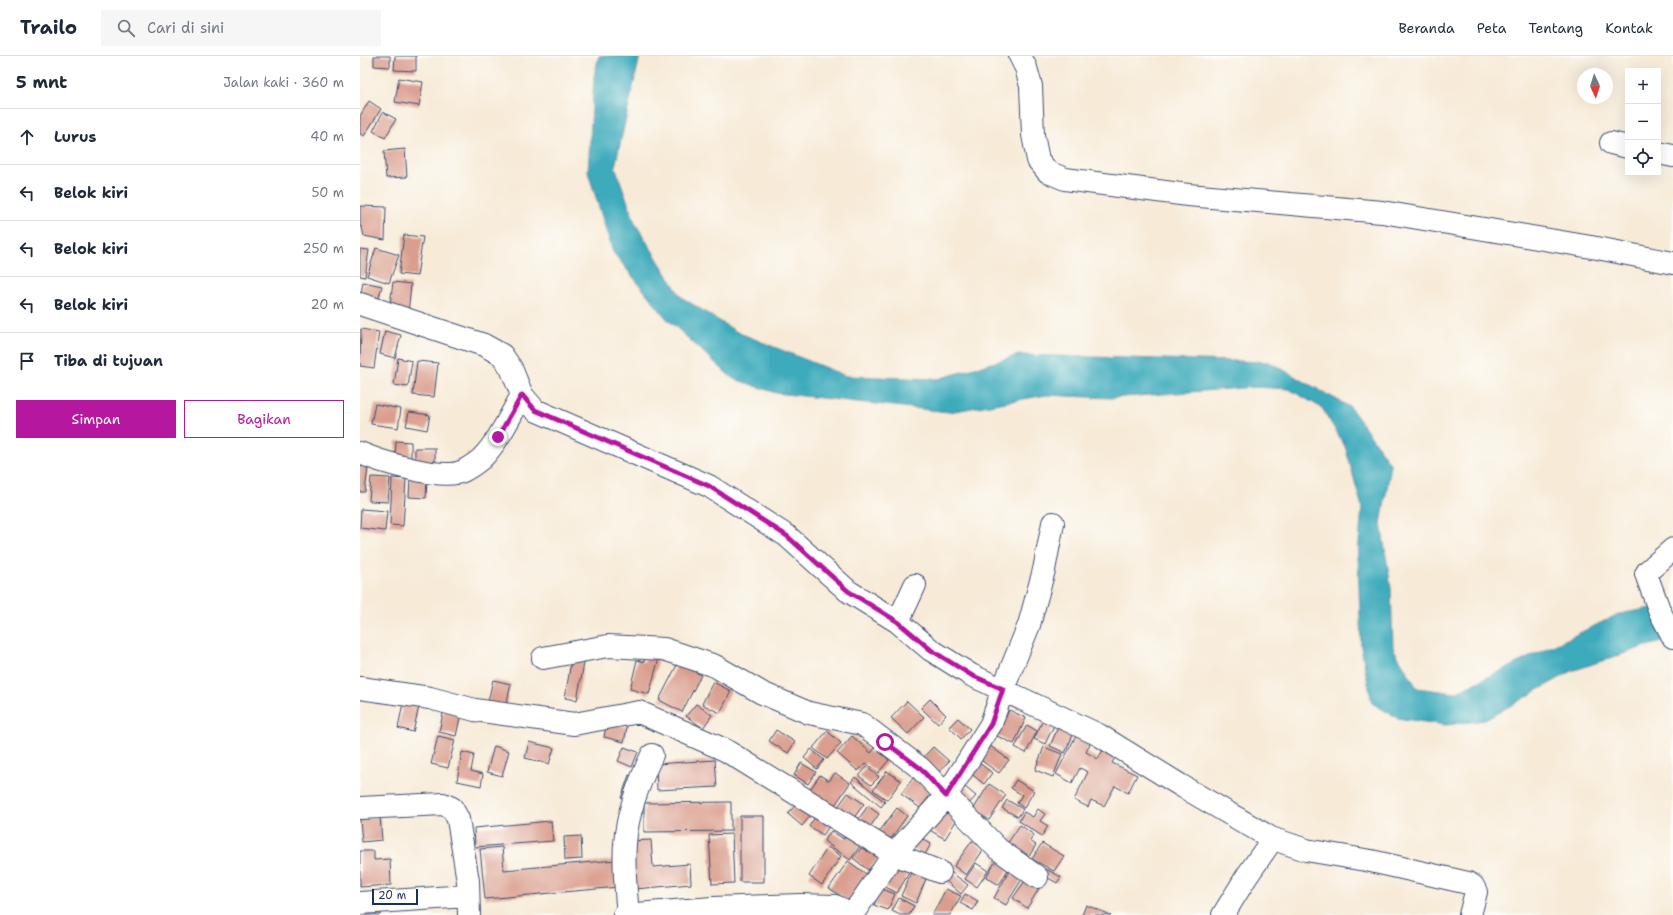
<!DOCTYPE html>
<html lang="id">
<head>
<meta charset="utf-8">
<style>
	:root { --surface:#fff; --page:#f6f6f7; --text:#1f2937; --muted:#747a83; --line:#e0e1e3; --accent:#b5179e }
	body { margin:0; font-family:"Shantell Sans",sans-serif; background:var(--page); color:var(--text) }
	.controls { position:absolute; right:12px; top:12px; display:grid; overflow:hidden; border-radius:0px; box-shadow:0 4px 16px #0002 }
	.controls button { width:36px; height:36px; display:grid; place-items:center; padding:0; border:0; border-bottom:1px solid var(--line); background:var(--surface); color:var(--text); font:20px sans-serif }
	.compass { position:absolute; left:1217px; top:12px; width:36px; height:36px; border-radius:50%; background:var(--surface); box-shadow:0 4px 16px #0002; rotate:176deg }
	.scale { position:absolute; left:12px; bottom:10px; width:46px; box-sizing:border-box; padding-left:4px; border:2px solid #1b2f5e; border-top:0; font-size:11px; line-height:14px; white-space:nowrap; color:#1b2f5e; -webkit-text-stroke:3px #fdfcf7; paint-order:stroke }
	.stop { position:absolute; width:12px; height:12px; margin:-9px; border:3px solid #b5179e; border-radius:50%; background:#fff }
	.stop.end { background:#b5179e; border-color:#fff; box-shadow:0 1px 4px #0008 }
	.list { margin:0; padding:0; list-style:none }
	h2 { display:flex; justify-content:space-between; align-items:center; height:52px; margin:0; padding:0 16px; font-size:17px }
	h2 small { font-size:13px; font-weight:400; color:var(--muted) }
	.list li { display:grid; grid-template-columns:26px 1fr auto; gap:12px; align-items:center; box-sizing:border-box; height:56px; padding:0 16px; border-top:1px solid var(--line) }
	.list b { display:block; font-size:15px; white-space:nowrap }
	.list em { font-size:13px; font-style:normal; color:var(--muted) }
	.actions { display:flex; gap:8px; padding:12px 16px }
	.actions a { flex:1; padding:9px 0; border:1px solid var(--accent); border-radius:0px; text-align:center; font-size:14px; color:var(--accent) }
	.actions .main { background:var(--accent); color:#fff }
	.icon { flex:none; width:22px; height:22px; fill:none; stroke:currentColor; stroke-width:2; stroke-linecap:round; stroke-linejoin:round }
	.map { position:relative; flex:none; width:1313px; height:859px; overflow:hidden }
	header { display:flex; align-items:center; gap:24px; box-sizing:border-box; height:56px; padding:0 20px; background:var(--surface); border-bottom:1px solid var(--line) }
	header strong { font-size:19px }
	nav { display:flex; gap:22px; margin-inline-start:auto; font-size:14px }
	.search { width:280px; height:36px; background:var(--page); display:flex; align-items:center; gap:10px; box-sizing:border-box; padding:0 14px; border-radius:0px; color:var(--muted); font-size:15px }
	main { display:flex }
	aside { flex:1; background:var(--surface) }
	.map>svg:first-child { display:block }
	.water { fill:#3dabbc; stroke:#2c6d8d }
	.building { fill:#da9e8e }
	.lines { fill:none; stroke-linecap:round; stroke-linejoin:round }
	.minor-casing { stroke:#3c4b70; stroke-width:24 }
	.minor { stroke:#fff; stroke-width:22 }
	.route { stroke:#b5179e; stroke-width:5 }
</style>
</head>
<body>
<header>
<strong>Trailo</strong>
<div class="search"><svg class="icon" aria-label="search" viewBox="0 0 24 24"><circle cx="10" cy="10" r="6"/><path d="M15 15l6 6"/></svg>Cari di sini</div>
<nav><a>Beranda</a><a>Peta</a><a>Tentang</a><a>Kontak</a></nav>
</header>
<main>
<aside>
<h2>5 mnt<small>Jalan kaki · 360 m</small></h2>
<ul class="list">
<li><svg class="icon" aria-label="ahead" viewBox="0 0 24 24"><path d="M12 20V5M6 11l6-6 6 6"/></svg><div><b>Lurus</b></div><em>40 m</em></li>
<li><svg class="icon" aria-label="left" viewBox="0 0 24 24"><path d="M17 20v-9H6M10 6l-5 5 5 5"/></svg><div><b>Belok kiri</b></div><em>50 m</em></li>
<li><svg class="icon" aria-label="left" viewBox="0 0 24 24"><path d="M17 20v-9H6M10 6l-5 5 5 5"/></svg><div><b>Belok kiri</b></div><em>250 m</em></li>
<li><svg class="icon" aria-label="left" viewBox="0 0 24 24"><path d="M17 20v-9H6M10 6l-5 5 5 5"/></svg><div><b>Belok kiri</b></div><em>20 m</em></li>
<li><svg class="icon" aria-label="arrive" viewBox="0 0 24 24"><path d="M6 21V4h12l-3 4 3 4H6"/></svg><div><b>Tiba di tujuan</b></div></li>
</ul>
<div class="actions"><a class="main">Simpan</a><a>Bagikan</a></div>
</aside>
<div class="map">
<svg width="1313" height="859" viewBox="0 0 1313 859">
	<rect width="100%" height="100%" fill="#fdfcf7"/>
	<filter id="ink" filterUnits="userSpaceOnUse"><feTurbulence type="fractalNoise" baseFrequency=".025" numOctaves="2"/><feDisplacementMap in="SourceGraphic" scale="8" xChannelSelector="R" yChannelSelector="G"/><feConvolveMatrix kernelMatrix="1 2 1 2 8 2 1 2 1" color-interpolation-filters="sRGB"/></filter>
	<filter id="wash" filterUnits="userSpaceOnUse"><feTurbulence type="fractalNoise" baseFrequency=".012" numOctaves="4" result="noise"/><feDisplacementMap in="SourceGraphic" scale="16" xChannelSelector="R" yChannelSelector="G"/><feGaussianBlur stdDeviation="0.9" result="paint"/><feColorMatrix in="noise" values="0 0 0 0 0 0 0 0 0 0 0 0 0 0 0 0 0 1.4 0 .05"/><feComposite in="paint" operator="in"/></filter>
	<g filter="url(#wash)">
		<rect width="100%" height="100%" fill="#f7ebd8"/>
		<path class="water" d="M 239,0 L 280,0 L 255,110 L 275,167 L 321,241 L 377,276 L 486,320 L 578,323 L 659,299 L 909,306 L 990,351 L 1031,409 L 1021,468 L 1031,532 L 1033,592 L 1057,632 L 1095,637 L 1259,558 L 1313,548 L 1313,583 L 1283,591 L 1212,615 L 1125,664 L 1086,669 L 1037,662 L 1012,647 L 1001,591 L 998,499 L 1002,451 L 985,390 L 962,352 L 929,333 L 895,331 L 750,342 L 686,339 L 589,356 L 416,337 L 372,322 L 307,263 L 253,196 L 228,116 L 234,20 Z"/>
		<g id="blocks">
			<path class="building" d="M 14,0 L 30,0 L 30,11 L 14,10 Z
				M 35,0 L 56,0 L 56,15 L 34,14 Z
				M 39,22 L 63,26 L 59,50 L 35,46 Z
				M 9,45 L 21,53 L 4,80 L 0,78 L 0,60 Z
				M 23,56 L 36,63 L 25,82 L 13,75 Z
				M 45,93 L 47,121 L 26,122 L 24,95 Z
				M 0,150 L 26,151 L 25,184 L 4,180 L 2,171 L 0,170 Z
				M 44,179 L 63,181 L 57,220 L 39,218 Z
				M 16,192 L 39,199 L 29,227 L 7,220 Z
				M 0,193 L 9,194 L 5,221 L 0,220 Z
				M 3,226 L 22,230 L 17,249 L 0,244 Z
				M 33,226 L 51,228 L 48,258 L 29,256 Z
				M 1,273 L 19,276 L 14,312 L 0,310 Z
				M 25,275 L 41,279 L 35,302 L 20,298 Z
				M 38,302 L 52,305 L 48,331 L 34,329 Z
				M 57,305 L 78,307 L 74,341 L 53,339 Z
				M 15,348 L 41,353 L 38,372 L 11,368 Z
				M 49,356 L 70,359 L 67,374 L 46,370 Z
				M 36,385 L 51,386 L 51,408 L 35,407 Z
				M 55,392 L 75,392 L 75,410 L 55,411 Z
				M 0,410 L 8,411 L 5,436 L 0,436 Z
				M 11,421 L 30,422 L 28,446 L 9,445 Z
				M 32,422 L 46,423 L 43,470 L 30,469 Z
				M 50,422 L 67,423 L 66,442 L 49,441 Z
				M 1,453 L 27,455 L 25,475 L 0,472 Z
				M 286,599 L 299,602 L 289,638 L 270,633 L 277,604 L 284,606 Z
				M 212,600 L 225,602 L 217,644 L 205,642 Z
				M 318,607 L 341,619 L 322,656 L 299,644 Z
				M 133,624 L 151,628 L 145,654 L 127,650 Z
				M 353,626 L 371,635 L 360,657 L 342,648 Z
				M 44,642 L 60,646 L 53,676 L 38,672 Z
				M 570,643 L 586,659 L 578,668 L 561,652 Z
				M 547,645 L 564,661 L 548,678 L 531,662 Z
				M 336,648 L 352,659 L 343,672 L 326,660 Z
				M 84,653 L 101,657 L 96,680 L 79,676 Z
				M 649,654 L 666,662 L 654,688 L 637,680 Z
				M 685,660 L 696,665 L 685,688 L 674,683 Z
				M 598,662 L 610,673 L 601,683 L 589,671 Z
				M 247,666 L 267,671 L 264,686 L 244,681 Z
				M 700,667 L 715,674 L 705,697 L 690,690 Z
				M 667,669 L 677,675 L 666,697 L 655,691 Z
				M 416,674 L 435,686 L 428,697 L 409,685 Z
				M 467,675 L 481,687 L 467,703 L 453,692 Z
				M 78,680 L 95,684 L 88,712 L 71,708 Z
				M 492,680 L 511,697 L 515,692 L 529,704 L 518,717 L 506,707 L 498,715 L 477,697 Z
				M 716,680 L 734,680 L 726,696 L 738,703 L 745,690 L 758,696 L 752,707 L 777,719 L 768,737 L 755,730 L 744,750 L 731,744 L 728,751 L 714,744 L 728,716 L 720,712 L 712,727 L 696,718 Z
				M 169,686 L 194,692 L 189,708 L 165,702 Z
				M 625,686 L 649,704 L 639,717 L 615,700 Z
				M 134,690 L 149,695 L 142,720 L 127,716 Z
				M 264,691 L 278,696 L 272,711 L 258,705 Z
				M 573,691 L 589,705 L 574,721 L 558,707 Z
				M 684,691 L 702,698 L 693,721 L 675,714 Z
				M 451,693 L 464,704 L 457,713 L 444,702 Z
				M 102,696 L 114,699 L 111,715 L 123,718 L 121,730 L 97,725 Z
				M 613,702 L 632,717 L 624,728 L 605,713 Z
				M 355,704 L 357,731 L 297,734 L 296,708 Z
				M 441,707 L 456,716 L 448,728 L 434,719 Z
				M 507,711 L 519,721 L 511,729 L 499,720 Z
				M 527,715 L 541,725 L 527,744 L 513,734 Z
				M 475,717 L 490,727 L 471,755 L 447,738 L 460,719 L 469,725 Z
				M 269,719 L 277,722 L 269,745 L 261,742 Z
				M 495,721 L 525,746 L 521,751 L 491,726 Z
				M 553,722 L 573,736 L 560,752 L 541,738 Z
				M 656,724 L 674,735 L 664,752 L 657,747 L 662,739 L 651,732 Z
				M 599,726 L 616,740 L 606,751 L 589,738 Z
				M 629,728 L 646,739 L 629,764 L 613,754 Z
				M 488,737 L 504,748 L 490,767 L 474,756 Z
				M 441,742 L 455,754 L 442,770 L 428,758 Z
				M 647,744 L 663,753 L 658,761 L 642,752 Z
				M 371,746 L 371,775 L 284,776 L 284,747 Z
				M 580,749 L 599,760 L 585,783 L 566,772 Z
				M 508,750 L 519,758 L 506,777 L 494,769 Z
				M 537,752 L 547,760 L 527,788 L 516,780 Z
				M 678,753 L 685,758 L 680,765 L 688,770 L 682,780 L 659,765 L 664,756 L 673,761 Z
				M 458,757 L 472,766 L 463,779 L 449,770 Z
				M 380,760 L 404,760 L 404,826 L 380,826 Z
				M 20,761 L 22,784 L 2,786 L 0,763 Z
				M 191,765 L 193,785 L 115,791 L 114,772 Z
				M 660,769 L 674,779 L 670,785 L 676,789 L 669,800 L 662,795 L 657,803 L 643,794 Z
				M 491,773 L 505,783 L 490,804 L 464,785 L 471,775 L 484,783 Z
				M 372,778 L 374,827 L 352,828 L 349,779 Z
				M 555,778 L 571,788 L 564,800 L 548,790 Z
				M 221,780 L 222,803 L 205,804 L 204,781 Z
				M 509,783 L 524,796 L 508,814 L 493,802 Z
				M 291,784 L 293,811 L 330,808 L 331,828 L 275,833 L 271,785 Z
				M 612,785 L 624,793 L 606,819 L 594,810 Z
				M 682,787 L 704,800 L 694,815 L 672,803 Z
				M 142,791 L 144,814 L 256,804 L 259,831 L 125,843 L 120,793 Z
				M 468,791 L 481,800 L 462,829 L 449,820 Z
				M 0,795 L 14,795 L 14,804 L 30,803 L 31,829 L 0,831 Z
				M 638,801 L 651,809 L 639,829 L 626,821 Z
				M 537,804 L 552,812 L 537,837 L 522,829 Z
				M 488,805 L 509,820 L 491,847 L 469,832 Z
				M 616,807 L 628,815 L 617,831 L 605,823 Z
				M 652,810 L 665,818 L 646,849 L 634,842 Z
				M 553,812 L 568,818 L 556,847 L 541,840 Z
				M 686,813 L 701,821 L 697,827 L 683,819 Z
				M 591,816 L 608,829 L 601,838 L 585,824 Z
				M 667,822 L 680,831 L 667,852 L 653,842 Z
				M 514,830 L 535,838 L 528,854 L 514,849 L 516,844 Z
				M 586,833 L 601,840 L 590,859 L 572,859 Z
				M 605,838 L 618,845 L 613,854 L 600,847 Z
				M 539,842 L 554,850 L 549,859 L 540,859 L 532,855 Z
				M 726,849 L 751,859 L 722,859 Z
				M 0,852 L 21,857 L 20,859 L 0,859 Z"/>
		</g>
	</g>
	<g filter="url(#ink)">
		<use href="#blocks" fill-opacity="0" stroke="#3c4b70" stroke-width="1"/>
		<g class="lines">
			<g class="minor-casing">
				<path id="minor" d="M 660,0 L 666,12 L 671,30 L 673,79 L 678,104 L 688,116 L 705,123 L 828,139 L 1022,156 L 1237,192 L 1313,207
					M 1251,87 L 1268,91
					M 1298,97 L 1313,100
					M 0,248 L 124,289 L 142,299 L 151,312 L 162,339 L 175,354 L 349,430 L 427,480 L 488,535 L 538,566 L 571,594 L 611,619 L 739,679 L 820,729 L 911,782 L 907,791 L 887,820 L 863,859
					M 0,397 C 21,406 83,425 103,415 C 109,412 116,407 121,403 C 139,385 150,360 162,339
					M 1313,493 L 1288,515 L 1286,518 L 1300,556 L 1313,581
					M 538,566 L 555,529
					M 183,602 L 248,590 L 304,593 L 355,610 L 402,637 L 449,657 L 502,668 L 560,712 L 638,793 L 677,821
					M 0,632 L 70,642 L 115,654 L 214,668 L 279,656 L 365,694 L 534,798 L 492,859
					M 0,752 L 83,748 L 92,752 L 98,763 L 108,825 L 109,859
					M 911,782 L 946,794 L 1011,805 L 1108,827 L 1113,830 L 1116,836 L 1110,859
					M 580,816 L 534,798 L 586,740 L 631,668 L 643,633 L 669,569 L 684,514 L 693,467
					M 0,847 L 108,840
					M 264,859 L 353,852 L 440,849 L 475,850 L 492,858
					M 268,859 C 266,835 263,811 265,788 C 267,757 279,727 292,699"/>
			</g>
			<use href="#minor" class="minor"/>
		</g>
	</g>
	<g class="lines" filter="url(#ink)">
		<path class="route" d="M 138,381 L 162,339 L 175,354 L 349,430 L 427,480 L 488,535 L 538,566 L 571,594 L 611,619 L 643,633 L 631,668 L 586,740 L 560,712 L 525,686"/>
	</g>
</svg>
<div class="controls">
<button>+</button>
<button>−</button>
<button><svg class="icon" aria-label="locate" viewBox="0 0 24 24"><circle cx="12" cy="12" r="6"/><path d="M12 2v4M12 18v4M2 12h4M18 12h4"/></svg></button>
</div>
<svg class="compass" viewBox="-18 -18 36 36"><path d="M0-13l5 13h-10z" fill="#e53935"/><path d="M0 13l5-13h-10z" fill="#747a83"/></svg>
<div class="scale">20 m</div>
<div class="stop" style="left:525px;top:686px"></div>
<div class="stop end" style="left:138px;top:381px"></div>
</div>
</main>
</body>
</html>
